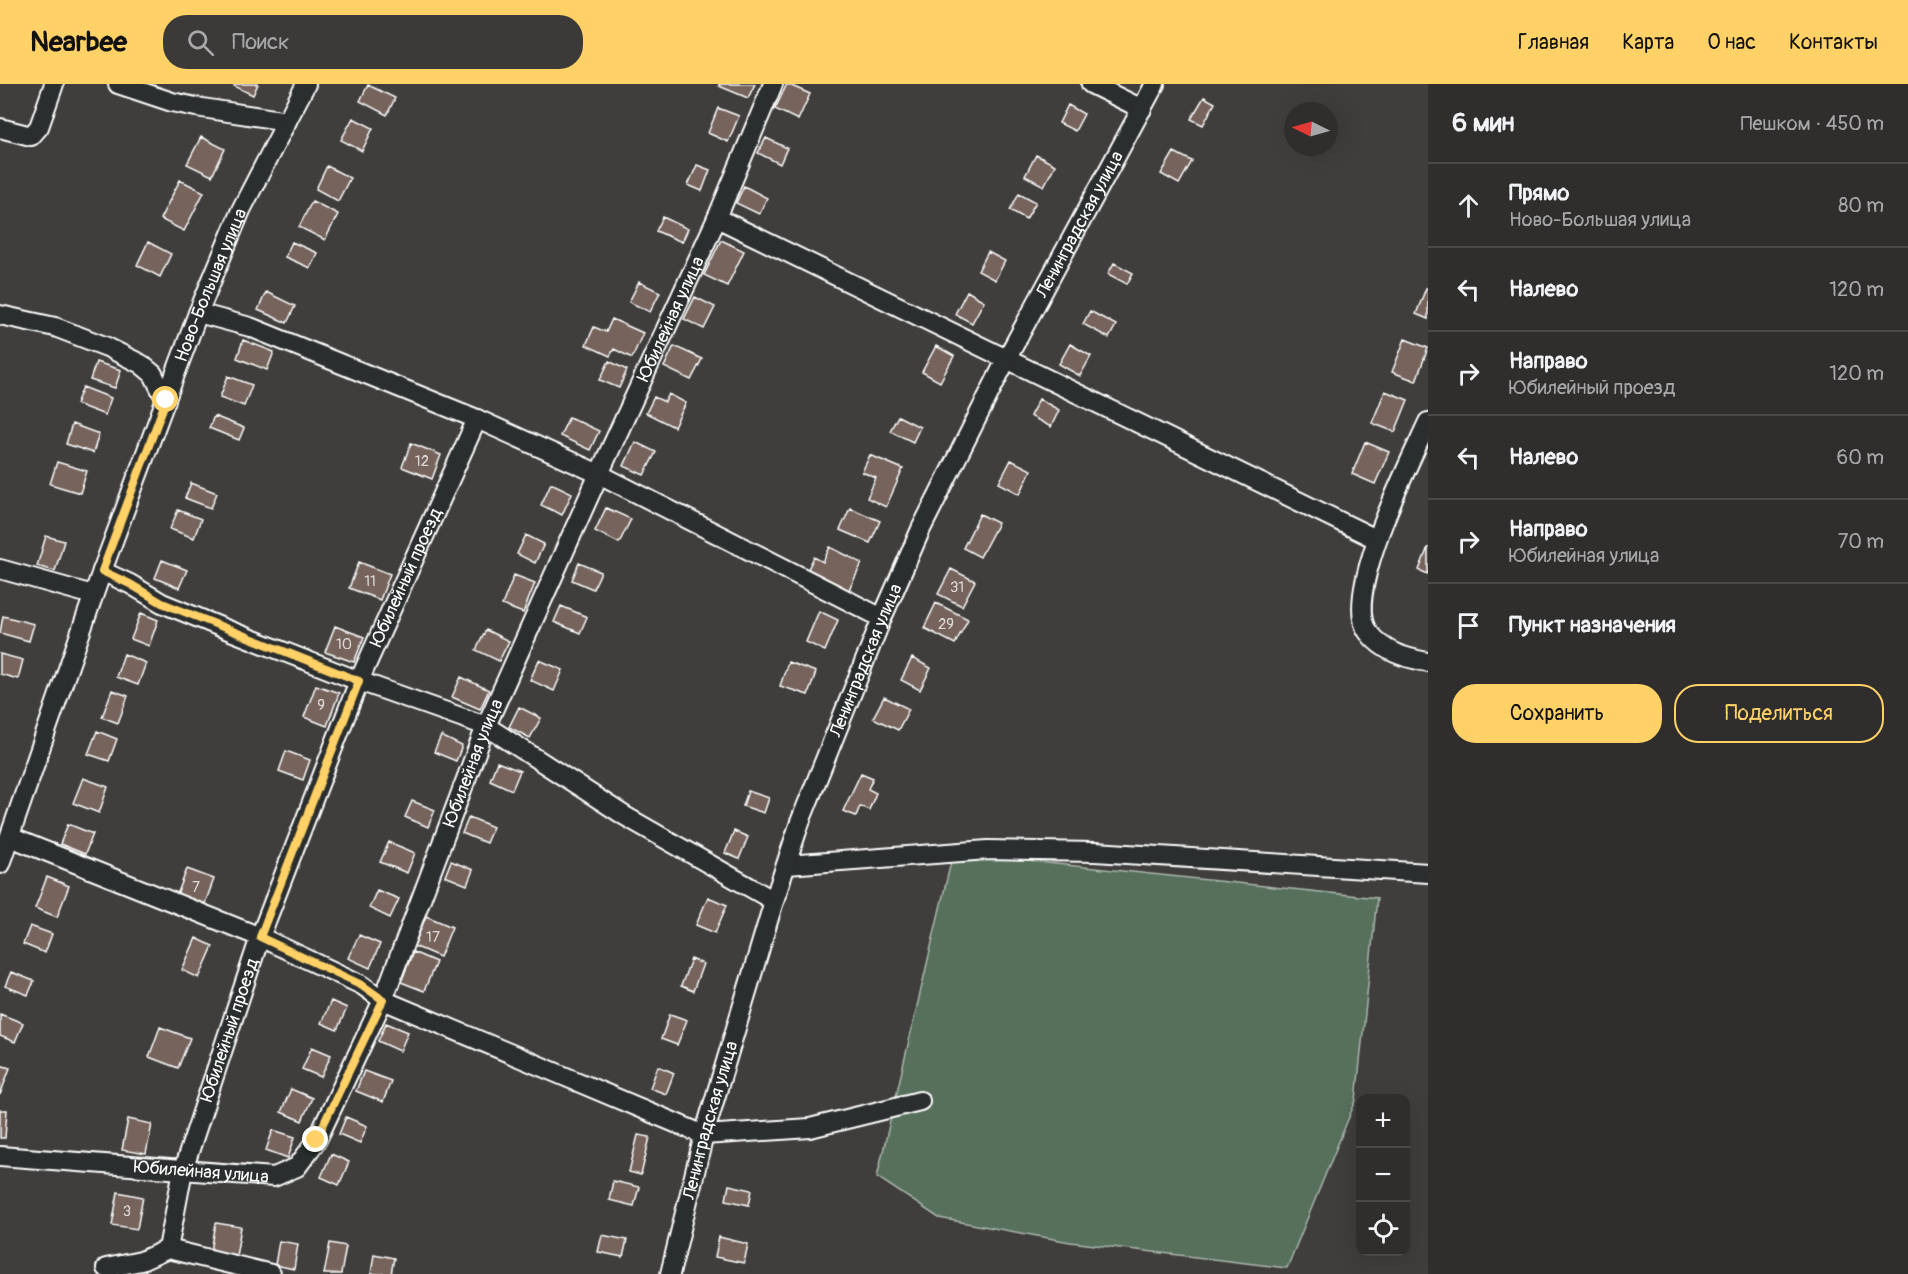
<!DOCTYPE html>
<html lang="ru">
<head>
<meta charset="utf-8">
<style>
	:root { --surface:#302e2d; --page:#3c3a39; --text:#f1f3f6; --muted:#a8a8aa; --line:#4b4a49; --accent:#ffd166 }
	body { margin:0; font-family:Pangolin,sans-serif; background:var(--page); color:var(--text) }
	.controls { position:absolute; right:18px; bottom:18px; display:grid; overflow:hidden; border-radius:12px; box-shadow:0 6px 24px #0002 }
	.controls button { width:54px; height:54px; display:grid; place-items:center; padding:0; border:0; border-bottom:2px solid var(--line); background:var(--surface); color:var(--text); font:30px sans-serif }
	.compass { position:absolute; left:1284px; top:18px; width:54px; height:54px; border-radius:50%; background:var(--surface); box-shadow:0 6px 24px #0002; rotate:275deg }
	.stop { position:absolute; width:18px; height:18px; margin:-14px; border:4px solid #ffd166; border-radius:50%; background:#fff }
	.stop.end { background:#ffd166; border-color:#fff; box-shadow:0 2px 6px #0008 }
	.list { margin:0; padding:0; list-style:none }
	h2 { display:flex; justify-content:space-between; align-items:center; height:78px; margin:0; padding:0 24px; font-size:26px }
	h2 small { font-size:20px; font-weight:400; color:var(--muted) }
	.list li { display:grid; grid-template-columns:39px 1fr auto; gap:18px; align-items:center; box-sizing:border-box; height:84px; padding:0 24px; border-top:2px solid var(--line) }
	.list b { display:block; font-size:22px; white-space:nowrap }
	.list p { margin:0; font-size:20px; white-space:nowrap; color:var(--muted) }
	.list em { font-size:20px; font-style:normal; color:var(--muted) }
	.actions { display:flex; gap:12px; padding:18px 24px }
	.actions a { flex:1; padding:14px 0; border:2px solid var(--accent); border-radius:24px; text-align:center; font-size:21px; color:var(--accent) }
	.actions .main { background:var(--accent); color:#111 }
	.icon { flex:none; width:33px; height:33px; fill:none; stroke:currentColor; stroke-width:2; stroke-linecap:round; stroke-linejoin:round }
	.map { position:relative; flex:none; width:1428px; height:1190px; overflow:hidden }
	header { display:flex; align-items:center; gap:36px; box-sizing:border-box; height:84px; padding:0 30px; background:var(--accent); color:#111 }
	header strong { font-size:28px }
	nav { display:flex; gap:33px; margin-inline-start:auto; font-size:21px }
	.search { width:420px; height:54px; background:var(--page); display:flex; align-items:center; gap:15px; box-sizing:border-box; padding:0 21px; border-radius:24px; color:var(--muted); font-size:22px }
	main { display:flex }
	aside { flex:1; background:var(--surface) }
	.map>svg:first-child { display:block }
	.green { fill:#576f5c; stroke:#abb7ae; stroke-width:1.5 }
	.building { fill:#74645c; stroke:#fff; stroke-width:1.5 }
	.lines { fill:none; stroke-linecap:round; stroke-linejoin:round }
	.minor-casing { stroke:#fff; stroke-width:22 }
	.minor { stroke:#2a2d2e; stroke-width:18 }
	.route { stroke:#ffd166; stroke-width:8 }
	.labels { text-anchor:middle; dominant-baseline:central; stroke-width:4.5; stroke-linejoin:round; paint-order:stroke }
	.number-label { font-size:15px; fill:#dcd8d6 }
	.street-label { font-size:18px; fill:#fff; stroke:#2a2d2e }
</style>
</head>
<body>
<header>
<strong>Nearbee</strong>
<div class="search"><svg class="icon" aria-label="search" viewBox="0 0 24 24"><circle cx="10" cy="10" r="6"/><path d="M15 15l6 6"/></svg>Поиск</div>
<nav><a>Главная</a><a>Карта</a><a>О нас</a><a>Контакты</a></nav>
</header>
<main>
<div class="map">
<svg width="1428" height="1190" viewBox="0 0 1428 1190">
	<rect width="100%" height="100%" fill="#403e3c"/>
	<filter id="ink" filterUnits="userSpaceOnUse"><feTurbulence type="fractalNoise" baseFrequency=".0167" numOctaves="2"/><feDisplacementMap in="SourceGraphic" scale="12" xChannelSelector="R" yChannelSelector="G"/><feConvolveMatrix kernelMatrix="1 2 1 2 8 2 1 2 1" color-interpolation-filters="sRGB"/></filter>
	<g filter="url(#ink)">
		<path class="green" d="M 953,769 L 1377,814 L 1356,1016 L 1287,1184 L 1070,1158 L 939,1134 L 877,1093 Z"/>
		<path class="building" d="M 235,0 L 258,0 L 253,11 L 234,2 Z
			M 719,0 L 755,0 L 748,14 L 719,2 Z
			M 787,0 L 810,10 L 798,36 L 775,25 Z
			M 368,1 L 395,14 L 387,31 L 360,17 Z
			M 1204,13 L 1215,19 L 1203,41 L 1191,35 Z
			M 1068,21 L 1084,30 L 1075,47 L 1059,39 Z
			M 718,24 L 739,32 L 728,58 L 708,49 Z
			M 353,34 L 373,44 L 362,67 L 341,56 Z
			M 201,53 L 225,65 L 212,92 L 187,80 Z
			M 766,54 L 787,64 L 780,80 L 758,69 Z
			M 1174,68 L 1192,77 L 1179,100 L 1161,90 Z
			M 1036,71 L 1055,81 L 1044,102 L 1025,92 Z
			M 697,81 L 710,86 L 702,107 L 688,101 Z
			M 327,82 L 350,94 L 338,117 L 316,105 Z
			M 180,96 L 204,108 L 184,147 L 160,135 Z
			M 744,102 L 767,114 L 759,130 L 736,119 Z
			M 1019,109 L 1036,118 L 1026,135 L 1010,126 Z
			M 312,117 L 338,130 L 325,156 L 299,143 Z
			M 663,133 L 688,145 L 682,158 L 656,147 Z
			M 721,156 L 744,167 L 727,202 L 704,191 Z
			M 148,158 L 171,170 L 160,193 L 137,181 Z
			M 292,158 L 317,169 L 310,184 L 285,173 Z
			M 988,168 L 1005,177 L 995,196 L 978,187 Z
			M 1114,179 L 1133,189 L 1127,200 L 1108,190 Z
			M 639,198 L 660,208 L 650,228 L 629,218 Z
			M 1426,204 L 1428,204 L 1428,235 L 1416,230 Z
			M 967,207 L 984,217 L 972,239 L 955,230 Z
			M 266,208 L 295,222 L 287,239 L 258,226 Z
			M 695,213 L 715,223 L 704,245 L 684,235 Z
			M 1090,227 L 1116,241 L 1109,254 L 1083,240 Z
			M 612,235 L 643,249 L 632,274 L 614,265 L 610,272 L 586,261 L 594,243 L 606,248 Z
			M 1405,255 L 1428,264 L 1416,297 L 1392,288 Z
			M 243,256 L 274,268 L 267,286 L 237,274 Z
			M 1070,260 L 1091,272 L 1080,292 L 1059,280 Z
			M 674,262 L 702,275 L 691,296 L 664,283 Z
			M 936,262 L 954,272 L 940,298 L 922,288 Z
			M 609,277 L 627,286 L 619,304 L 600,296 Z
			M 96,278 L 121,286 L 115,304 L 90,296 Z
			M 228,292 L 252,301 L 244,322 L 220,313 Z
			M 83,303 L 111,314 L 105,331 L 76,320 Z
			M 1385,307 L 1408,316 L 1395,348 L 1372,339 Z
			M 669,310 L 686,319 L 674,343 L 646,329 L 654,313 L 665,318 Z
			M 1039,315 L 1059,326 L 1051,343 L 1030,332 Z
			M 214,332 L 244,344 L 239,356 L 209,344 Z
			M 898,332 L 920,343 L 913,358 L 890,347 Z
			M 569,333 L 599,347 L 590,366 L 560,352 Z
			M 72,340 L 99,350 L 93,369 L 66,360 Z
			M 635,358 L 656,368 L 644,391 L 624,382 Z
			M 1365,358 L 1389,368 L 1375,400 L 1352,390 Z
			M 411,359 L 441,371 L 432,395 L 402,383 Z
			M 870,371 L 903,385 L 886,423 L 867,414 L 876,394 L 862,388 Z
			M 1011,376 L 1031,386 L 1020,410 L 999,399 Z
			M 57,378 L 87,387 L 80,409 L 50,400 Z
			M 191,399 L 217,409 L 211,424 L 185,414 Z
			M 551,399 L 572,409 L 562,431 L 541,421 Z
			M 606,424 L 631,435 L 619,459 L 595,447 Z
			M 850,424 L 880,437 L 870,459 L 840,446 Z
			M 178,426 L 201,435 L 194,454 L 170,445 Z
			M 980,430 L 998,439 L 980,473 L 963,464 Z
			M 526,451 L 544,460 L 535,479 L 517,470 Z
			M 46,452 L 64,457 L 55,487 L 37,482 Z
			M 830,463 L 862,479 L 849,506 L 808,485 L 814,473 L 823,478 Z
			M 1428,463 L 1428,490 L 1419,486 Z
			M 162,476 L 187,486 L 179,504 L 155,494 Z
			M 359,478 L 390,490 L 380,516 L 349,504 Z
			M 579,479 L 601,488 L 593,505 L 572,496 Z
			M 951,485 L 975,497 L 962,522 L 938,510 Z
			M 514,491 L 535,499 L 523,529 L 502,521 Z
			M 936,519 L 968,535 L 955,560 L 924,544 Z
			M 561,522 L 587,533 L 580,549 L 554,538 Z
			M 819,527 L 838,536 L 825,567 L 806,558 Z
			M 141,529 L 158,536 L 149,562 L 131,555 Z
			M 3,532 L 34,540 L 29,557 L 0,549 Z
			M 335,542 L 364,553 L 354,578 L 325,568 Z
			M 486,546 L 509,557 L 499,577 L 476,566 Z
			M 0,570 L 23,576 L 18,595 L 0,590 Z
			M 124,570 L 146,579 L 138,601 L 116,593 Z
			M 912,574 L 931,584 L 920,606 L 901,596 Z
			M 539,576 L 563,586 L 554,607 L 530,596 Z
			M 788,578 L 816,588 L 808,611 L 780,602 Z
			M 461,593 L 489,606 L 480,625 L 452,613 Z
			M 316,601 L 339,609 L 327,642 L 304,633 Z
			M 112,606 L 128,612 L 118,639 L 102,633 Z
			M 884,613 L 909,625 L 898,646 L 873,634 Z
			M 519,623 L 541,634 L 530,654 L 509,643 Z
			M 97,647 L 117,655 L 109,677 L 88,670 Z
			M 441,652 L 462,662 L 456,677 L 434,668 Z
			M 286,667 L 310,676 L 303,696 L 279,687 Z
			M 497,678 L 520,687 L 512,706 L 490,696 Z
			M 861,689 L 873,694 L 868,705 L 876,709 L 869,726 L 860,722 L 856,732 L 843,727 Z
			M 83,694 L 108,703 L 99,729 L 73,719 Z
			M 748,707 L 769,714 L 764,729 L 743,722 Z
			M 412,717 L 435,726 L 428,743 L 405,733 Z
			M 469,733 L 493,743 L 486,759 L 462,749 Z
			M 68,740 L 93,750 L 85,770 L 60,760 Z
			M 734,747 L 748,753 L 739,775 L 725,769 Z
			M 389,758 L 415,769 L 407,789 L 380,778 Z
			M 451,777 L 473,786 L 467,801 L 445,792 Z
			M 187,785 L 214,795 L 204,822 L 177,811 Z
			M 47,793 L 69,802 L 57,833 L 35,824 Z
			M 377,806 L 399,815 L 390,834 L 369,824 Z
			M 708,813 L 727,821 L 715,849 L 696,841 Z
			M 426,832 L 452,843 L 440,873 L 414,862 Z
			M 30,842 L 52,850 L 45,869 L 23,860 Z
			M 359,851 L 380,860 L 370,884 L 348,874 Z
			M 196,854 L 213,862 L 199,894 L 182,886 Z
			M 413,868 L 436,878 L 424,907 L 401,898 Z
			M 691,875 L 703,880 L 693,907 L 681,902 Z
			M 11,888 L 34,897 L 28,911 L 5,902 Z
			M 331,917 L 347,924 L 337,946 L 321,939 Z
			M 0,930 L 23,939 L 15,958 L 0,952 Z
			M 670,930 L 687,936 L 677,961 L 661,955 Z
			M 386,939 L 408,948 L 400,967 L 378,957 Z
			M 160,943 L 190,954 L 178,984 L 149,973 Z
			M 312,963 L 331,971 L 321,993 L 302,985 Z
			M 0,981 L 10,984 L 0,1011 Z
			M 658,982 L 674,989 L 666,1010 L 650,1004 Z
			M 364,987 L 391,997 L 383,1018 L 356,1007 Z
			M 291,1005 L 312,1014 L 302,1037 L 281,1028 Z
			M 0,1026 L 7,1026 L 5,1054 L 0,1054 Z
			M 346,1033 L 367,1042 L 360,1059 L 339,1050 Z
			M 128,1035 L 152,1040 L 146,1070 L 122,1066 Z
			M 273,1046 L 295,1053 L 288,1074 L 266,1066 Z
			M 638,1051 L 650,1053 L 641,1091 L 629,1088 Z
			M 331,1070 L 349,1078 L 339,1101 L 321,1093 Z
			M 613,1097 L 639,1103 L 634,1122 L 609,1116 Z
			M 729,1101 L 752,1106 L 749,1121 L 726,1116 Z
			M 118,1108 L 143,1113 L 137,1145 L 112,1141 Z
			M 216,1139 L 241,1143 L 236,1172 L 211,1167 Z
			M 602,1151 L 627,1156 L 623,1173 L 598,1168 Z
			M 719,1153 L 748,1160 L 744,1179 L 715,1173 Z
			M 279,1157 L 298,1160 L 294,1185 L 275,1181 Z
			M 330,1159 L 346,1162 L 341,1190 L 324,1190 Z
			M 374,1170 L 394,1174 L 391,1190 L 371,1190 Z"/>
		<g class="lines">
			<g class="minor-casing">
				<g id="minor">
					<path d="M 118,0 L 172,18 L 196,23 L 287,37"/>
					<path d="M 1091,0 L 1142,25"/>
					<path d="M 0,44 L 31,52 L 39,43 L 54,0"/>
					<path d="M 717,134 L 1376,455"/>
					<path d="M 198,229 L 250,243 L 477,335 L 599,390 L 882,534"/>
					<path d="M 0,231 L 55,243 L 107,263 L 141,280 L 153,290 L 166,316"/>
					<path d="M 1428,338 C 1411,376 1341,512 1368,548 C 1383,568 1405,574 1428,578"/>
					<path d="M 0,485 L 93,511"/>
					<path d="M 102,487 L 130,500 L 162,519 L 223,544 L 359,597 L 486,642 L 625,732 L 774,817"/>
					<path d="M 10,753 L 260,853 L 362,901 L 383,916 L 704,1051 L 810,1044 L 920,1017"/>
					<path id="s1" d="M 0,780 L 102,487 L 198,229 L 241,126 L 306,0"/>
					<path d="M 787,781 L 988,766 L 1095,768 L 1428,789"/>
					<path id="s2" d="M 0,1072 L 274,1093 L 297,1083 L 317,1056 L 383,916 L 486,642 L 599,390 L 717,134 L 773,0"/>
					<path id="s3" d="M 168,1165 L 183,1086 L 260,853 L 359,597 L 477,335"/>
					<path d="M 106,1184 L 141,1177 L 168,1165 L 271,1190"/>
					<path id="s4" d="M 670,1190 L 704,1051 L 774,817 L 800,738 L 882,534 L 921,445 L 1007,274 L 1155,0"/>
				</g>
			</g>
			<use href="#minor" class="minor"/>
		</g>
	</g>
	<g class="lines" filter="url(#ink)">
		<path class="route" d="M 166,316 L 102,487 L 130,500 L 162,519 L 359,597 L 260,853 L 362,901 L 383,916 L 316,1056"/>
	</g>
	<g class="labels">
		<g class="number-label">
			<text x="422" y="377">12</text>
			<text x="370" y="497">11</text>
			<text x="957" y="503">31</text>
			<text x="946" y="540">29</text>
			<text x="344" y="560">10</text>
			<text x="321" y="621">9</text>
			<text x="196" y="803">7</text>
			<text x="433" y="853">17</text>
			<text x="127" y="1127">3</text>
		</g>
		<g class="street-label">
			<text stroke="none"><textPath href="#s4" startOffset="1131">Ленинградская улица</textPath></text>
			<text stroke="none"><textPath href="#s1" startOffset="616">Ново-Большая улица</textPath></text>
			<text stroke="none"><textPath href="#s2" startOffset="1228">Юбилейная улица</textPath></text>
			<text stroke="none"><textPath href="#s3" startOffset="714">Юбилейный проезд</textPath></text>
			<text stroke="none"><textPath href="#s4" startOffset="645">Ленинградская улица</textPath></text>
			<text stroke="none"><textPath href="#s2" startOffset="742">Юбилейная улица</textPath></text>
			<text stroke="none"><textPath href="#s3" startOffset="228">Юбилейный проезд</textPath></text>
			<text stroke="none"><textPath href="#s4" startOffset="159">Ленинградская улица</textPath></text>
			<text stroke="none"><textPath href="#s2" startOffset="202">Юбилейная улица</textPath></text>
		</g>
	</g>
</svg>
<div class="controls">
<button>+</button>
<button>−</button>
<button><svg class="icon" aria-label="locate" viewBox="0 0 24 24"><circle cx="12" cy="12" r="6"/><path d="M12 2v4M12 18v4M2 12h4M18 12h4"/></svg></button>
</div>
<svg class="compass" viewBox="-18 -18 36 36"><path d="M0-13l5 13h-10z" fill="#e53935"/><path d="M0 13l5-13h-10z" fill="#a8a8aa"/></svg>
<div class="stop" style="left:166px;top:316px"></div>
<div class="stop end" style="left:316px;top:1056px"></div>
</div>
<aside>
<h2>6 мин<small>Пешком · 450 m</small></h2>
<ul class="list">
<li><svg class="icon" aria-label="ahead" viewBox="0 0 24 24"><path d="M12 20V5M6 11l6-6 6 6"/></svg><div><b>Прямо</b><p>Ново-Большая улица</p></div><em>80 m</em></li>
<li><svg class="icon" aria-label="left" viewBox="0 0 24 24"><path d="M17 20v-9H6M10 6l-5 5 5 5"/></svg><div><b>Налево</b></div><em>120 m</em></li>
<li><svg class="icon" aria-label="right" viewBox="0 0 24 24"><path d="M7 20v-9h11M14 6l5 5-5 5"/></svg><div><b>Направо</b><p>Юбилейный проезд</p></div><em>120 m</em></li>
<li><svg class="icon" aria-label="left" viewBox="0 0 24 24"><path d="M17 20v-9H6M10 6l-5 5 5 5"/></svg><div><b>Налево</b></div><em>60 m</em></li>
<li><svg class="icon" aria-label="right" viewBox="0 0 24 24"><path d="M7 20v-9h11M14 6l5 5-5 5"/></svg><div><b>Направо</b><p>Юбилейная улица</p></div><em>70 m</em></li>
<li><svg class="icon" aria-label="arrive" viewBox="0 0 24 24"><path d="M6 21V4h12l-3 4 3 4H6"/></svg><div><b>Пункт назначения</b></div></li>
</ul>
<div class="actions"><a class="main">Сохранить</a><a>Поделиться</a></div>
</aside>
</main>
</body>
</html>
